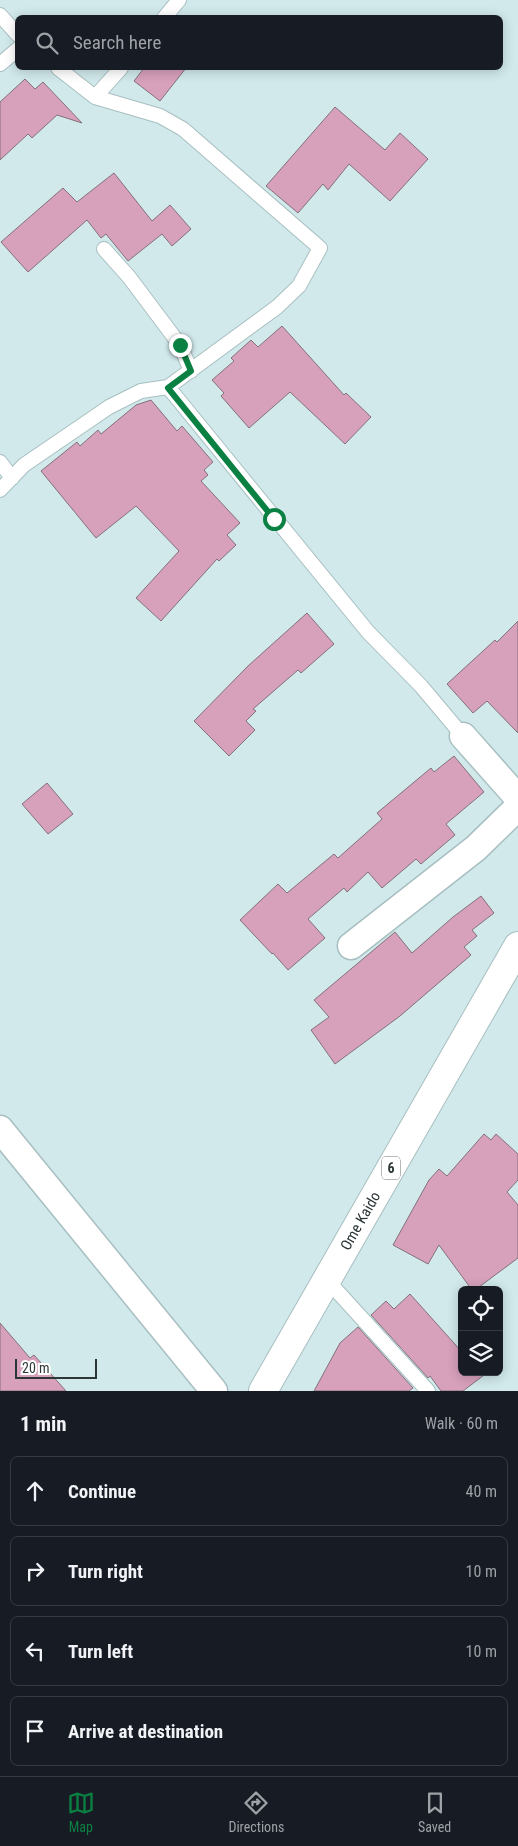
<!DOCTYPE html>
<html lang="en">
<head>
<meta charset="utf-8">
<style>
	:root { --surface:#171b24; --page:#20242c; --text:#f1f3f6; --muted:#9ea1a6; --line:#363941; --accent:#0b8043 }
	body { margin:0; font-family:"Roboto Condensed",sans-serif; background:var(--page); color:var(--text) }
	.controls { position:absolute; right:15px; bottom:15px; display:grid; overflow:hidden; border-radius:8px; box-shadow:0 2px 12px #0003 }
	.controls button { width:45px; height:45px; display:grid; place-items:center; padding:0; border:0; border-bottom:1px solid var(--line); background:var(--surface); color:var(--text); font:25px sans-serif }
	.scale { position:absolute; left:15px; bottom:12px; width:82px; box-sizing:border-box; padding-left:5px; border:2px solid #2d3637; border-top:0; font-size:14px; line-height:18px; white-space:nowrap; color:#2d3637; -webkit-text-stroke:4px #fff; paint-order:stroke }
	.stop { position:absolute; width:15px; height:15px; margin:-11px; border:4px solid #0b8043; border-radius:50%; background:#fff }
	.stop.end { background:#0b8043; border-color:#fff; box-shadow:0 1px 5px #0008 }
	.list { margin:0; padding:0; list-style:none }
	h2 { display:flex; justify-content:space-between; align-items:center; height:65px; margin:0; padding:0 20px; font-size:21px }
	h2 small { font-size:16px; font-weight:400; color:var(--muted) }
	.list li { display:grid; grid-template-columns:32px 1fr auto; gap:15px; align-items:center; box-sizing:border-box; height:70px; margin:0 10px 10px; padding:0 10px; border:1px solid var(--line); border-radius:8px }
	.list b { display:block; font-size:19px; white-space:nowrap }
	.list em { font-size:16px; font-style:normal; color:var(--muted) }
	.icon { flex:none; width:28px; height:28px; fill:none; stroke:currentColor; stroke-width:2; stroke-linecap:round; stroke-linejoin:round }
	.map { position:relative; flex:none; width:518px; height:1391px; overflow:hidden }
	.search { position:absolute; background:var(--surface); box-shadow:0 2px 12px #0003; left:15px; right:15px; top:15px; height:55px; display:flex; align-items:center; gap:12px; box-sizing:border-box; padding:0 18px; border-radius:8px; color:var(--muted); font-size:19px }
	.sheet { height:385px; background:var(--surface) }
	nav { display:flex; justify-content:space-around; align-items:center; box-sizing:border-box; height:70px; border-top:1px solid var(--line); background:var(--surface); font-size:14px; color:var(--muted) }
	nav a { display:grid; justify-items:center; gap:2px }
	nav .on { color:var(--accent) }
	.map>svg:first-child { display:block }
	.building { fill:#d7a0bb; stroke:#837179 }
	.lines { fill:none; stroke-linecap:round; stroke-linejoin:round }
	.service-casing { stroke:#a8bfc1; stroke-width:16 }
	.minor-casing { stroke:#a8bfc1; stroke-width:29 }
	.primary-casing { stroke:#a8bfc1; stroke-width:30 }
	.service { stroke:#fff; stroke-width:14 }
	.minor { stroke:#fff; stroke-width:26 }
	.primary { stroke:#fff; stroke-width:28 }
	.route { stroke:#0b8043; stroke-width:6 }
	.labels { text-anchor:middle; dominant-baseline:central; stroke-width:4.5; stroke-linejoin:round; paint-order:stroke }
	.shield { fill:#fff; stroke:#6c7273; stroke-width:1 }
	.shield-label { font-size:14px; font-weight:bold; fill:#2d3637 }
	.street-label { font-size:15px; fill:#2d3637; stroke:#fff }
</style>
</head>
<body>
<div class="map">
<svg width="518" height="1391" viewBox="0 0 518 1391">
	<rect width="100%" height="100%" fill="#d1e9eb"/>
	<path class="building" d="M 144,68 L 186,68 L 160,101 L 134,81 Z
		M 25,79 L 35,89 L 43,82 L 82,123 L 57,115 L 32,138 L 28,134 L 0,160 L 0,102 Z
		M 335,107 L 385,150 L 400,133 L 428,159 L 390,201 L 349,164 L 328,190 L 323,184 L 298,213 L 266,186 Z
		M 114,173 L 152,221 L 170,205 L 191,229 L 172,246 L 162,234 L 128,261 L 106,234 L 101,238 L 87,220 L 28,272 L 1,242 L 63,188 L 77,202 Z
		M 282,326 L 344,395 L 346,393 L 371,417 L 345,444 L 290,392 L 249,428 L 221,396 L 224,393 L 212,380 L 234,361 L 231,358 L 251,340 L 258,347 Z
		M 151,400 L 177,431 L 182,426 L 213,462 L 204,470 L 208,475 L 201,481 L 240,523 L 227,535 L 236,545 L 219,561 L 217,559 L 161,621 L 136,598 L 179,551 L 136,506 L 96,538 L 41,471 L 77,442 L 80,446 L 98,430 L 101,434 L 136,405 Z
		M 307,613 L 334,644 L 301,673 L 298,670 L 253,709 L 256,711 L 246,721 L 255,730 L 229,756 L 194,721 L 248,666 Z
		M 518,621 L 518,733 L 487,701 L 473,713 L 447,684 L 495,640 L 497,642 Z
		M 454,756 L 484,792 L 446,824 L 455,835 L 421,864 L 416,859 L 382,888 L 368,872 L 347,892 L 344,888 L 308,919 L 325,938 L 288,970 L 273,953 L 272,954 L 240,920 L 278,884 L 287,893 L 334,854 L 338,858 L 382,819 L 377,813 L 431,768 L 434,772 Z
		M 47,783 L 73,814 L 48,834 L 22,804 Z
		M 481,896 L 494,913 L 472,930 L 477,936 L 464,947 L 471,955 L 400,1016 L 335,1064 L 311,1030 L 329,1017 L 314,1000 L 395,932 L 412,953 L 453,917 Z
		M 484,1134 L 491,1140 L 496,1134 L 518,1154 L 518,1180 L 507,1192 L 518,1205 L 518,1258 L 475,1290 L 472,1290 L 439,1245 L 428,1264 L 393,1245 L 429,1180 L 439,1169 L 447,1176 Z
		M 410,1294 L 462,1352 L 462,1372 L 488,1372 L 463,1391 L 441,1391 L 430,1376 L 428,1378 L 371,1315 L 386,1301 L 394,1309 Z
		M 0,1323 L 30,1358 L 34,1355 L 66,1391 L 0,1391 Z
		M 358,1327 L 413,1388 L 409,1391 L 314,1391 L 340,1343 Z"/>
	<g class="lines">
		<g class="service-casing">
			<path id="service" d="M 0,15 L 18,35
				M 164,18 L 179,0
				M 0,64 L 18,49
				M 95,97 L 121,68
				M 104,249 L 129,277 L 180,345 L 191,371
				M 168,387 L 368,632 L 421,686 L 463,736
				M 0,462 L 12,478
				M 0,490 L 24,465 L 109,407 L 141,391 L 168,387 L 277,307 L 299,286 L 320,248 L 183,129 L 160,116 L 95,97 L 58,68
				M 327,1280 L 428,1391"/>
		</g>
		<g class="minor-casing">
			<path id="minor" d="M 463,736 L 518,798
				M 351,946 L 476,848 L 518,807
				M 0,1129 L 214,1391"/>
		</g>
		<g class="primary-casing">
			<g id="primary">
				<path id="s1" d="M 263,1391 L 518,946"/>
			</g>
		</g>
		<use href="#service" class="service"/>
		<use href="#minor" class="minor"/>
		<use href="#primary" class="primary"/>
	</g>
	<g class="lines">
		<path class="route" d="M 180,345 L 191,371 L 168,388 L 274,519"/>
	</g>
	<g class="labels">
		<rect class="shield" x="382" y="1156.5" width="18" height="23" rx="4"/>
		<g class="shield-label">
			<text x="391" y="1168">6</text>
		</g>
		<g class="street-label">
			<text stroke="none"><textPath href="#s1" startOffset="196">Ome Kaido</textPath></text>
		</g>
	</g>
</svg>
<div class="controls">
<button><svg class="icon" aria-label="locate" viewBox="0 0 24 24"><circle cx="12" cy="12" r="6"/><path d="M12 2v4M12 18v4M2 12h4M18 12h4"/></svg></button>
<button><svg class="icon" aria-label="layers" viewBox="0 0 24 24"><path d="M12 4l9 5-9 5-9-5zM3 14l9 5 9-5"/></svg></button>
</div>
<div class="scale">20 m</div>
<div class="stop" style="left:274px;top:519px"></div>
<div class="stop end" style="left:180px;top:345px"></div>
<div class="search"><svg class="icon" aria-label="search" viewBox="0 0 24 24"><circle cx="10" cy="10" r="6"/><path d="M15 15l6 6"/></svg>Search here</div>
</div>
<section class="sheet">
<h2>1 min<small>Walk · 60 m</small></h2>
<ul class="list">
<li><svg class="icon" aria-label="ahead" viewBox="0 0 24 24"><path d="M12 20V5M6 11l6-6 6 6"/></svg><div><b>Continue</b></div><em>40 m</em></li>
<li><svg class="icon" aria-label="right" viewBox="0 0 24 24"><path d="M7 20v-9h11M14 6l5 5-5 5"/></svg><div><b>Turn right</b></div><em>10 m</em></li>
<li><svg class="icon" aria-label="left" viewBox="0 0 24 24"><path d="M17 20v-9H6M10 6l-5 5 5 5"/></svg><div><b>Turn left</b></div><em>10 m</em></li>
<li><svg class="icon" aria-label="arrive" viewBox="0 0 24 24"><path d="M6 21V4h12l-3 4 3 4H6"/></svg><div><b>Arrive at destination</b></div></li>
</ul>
</section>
<nav>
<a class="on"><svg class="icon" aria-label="map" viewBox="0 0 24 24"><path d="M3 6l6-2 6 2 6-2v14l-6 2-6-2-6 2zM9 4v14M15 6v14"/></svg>Map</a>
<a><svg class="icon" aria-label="directions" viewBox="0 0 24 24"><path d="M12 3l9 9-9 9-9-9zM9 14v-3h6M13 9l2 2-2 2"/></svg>Directions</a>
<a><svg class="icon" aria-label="saved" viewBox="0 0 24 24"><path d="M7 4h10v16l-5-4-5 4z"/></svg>Saved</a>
</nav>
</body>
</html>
